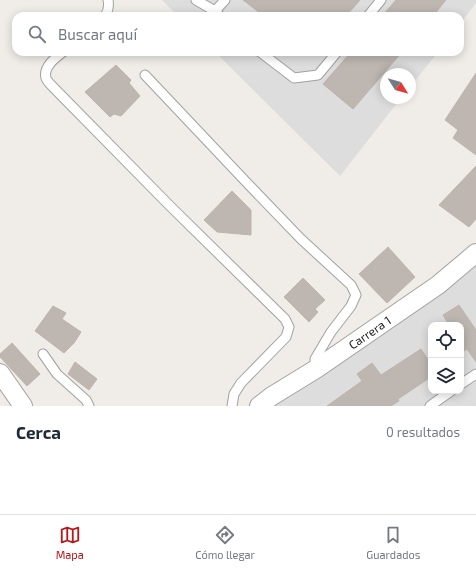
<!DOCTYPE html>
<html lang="es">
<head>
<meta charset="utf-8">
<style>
	:root { --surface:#fff; --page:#f6f6f7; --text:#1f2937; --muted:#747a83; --line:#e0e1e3; --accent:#bb1517 }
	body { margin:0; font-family:"Exo 2",sans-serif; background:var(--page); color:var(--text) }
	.controls { position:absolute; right:12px; bottom:12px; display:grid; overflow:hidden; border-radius:8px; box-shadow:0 2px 10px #0003 }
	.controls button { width:36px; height:36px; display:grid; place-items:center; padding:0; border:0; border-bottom:1px solid var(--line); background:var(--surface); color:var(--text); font:20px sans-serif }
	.compass { position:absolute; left:380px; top:68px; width:36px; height:36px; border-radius:50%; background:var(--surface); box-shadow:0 2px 10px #0003; rotate:127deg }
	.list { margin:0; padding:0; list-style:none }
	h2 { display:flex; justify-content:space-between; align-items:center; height:52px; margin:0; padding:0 16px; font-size:17px }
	h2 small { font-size:13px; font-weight:400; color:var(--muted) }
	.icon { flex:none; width:22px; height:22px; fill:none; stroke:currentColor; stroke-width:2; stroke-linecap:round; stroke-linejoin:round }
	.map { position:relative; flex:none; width:476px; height:406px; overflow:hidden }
	.search { position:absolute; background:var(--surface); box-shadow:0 2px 10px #0003; left:12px; right:12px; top:12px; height:44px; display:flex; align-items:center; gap:10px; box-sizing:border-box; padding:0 14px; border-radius:12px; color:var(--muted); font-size:15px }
	.sheet { height:108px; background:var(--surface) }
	nav { display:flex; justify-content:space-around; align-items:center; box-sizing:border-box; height:56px; border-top:1px solid var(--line); background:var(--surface); font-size:11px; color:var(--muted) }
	nav a { display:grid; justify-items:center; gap:2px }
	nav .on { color:var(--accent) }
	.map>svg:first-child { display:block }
	.residential { fill:#dedddd; fill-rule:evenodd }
	.building { fill:#bdb6b1; stroke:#c0b4ac }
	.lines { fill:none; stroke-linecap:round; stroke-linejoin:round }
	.lane-casing { stroke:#a1a1a1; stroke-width:11 }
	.street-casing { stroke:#a1a1a1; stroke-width:20 }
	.lane { stroke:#fff; stroke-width:9 }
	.street { stroke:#fff; stroke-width:18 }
	.labels { text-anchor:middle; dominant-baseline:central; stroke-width:3; stroke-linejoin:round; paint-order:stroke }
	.street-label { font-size:12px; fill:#202020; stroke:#fff }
</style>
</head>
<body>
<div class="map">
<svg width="476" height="406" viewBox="0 0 476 406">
	<rect width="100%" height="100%" fill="#f0ede8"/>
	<path class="residential" d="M 162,0 L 476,0 L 476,3 L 460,24 L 460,16 L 178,16 Z
		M 215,52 L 438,52 L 410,87 L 410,74 L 386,74 L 386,98 L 401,98 L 340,176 Z
		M 476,262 L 476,406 L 262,406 ZM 431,325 L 461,325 L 461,391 L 431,391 Z"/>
	<path class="building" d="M 243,0 L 360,0 L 346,16 L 264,16 Z
		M 396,0 L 446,0 L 433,16 L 382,16 Z
		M 351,52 L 402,52 L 353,109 L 323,84 Z
		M 116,65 L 131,80 L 129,83 L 140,96 L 121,116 L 114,114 L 110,117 L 85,92 Z
		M 476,73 L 476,155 L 453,138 L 458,130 L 445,120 Z
		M 476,166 L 476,219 L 469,227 L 439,205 Z
		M 232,191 L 251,210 L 251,235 L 217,232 L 204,220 Z
		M 388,247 L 415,277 L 387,303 L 359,274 Z
		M 303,278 L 325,300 L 315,309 L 318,312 L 309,322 L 284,297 Z
		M 459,305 L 476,330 L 476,362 L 467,349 L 461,353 L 461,325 L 449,325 L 443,315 Z
		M 53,306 L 66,313 L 62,319 L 81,332 L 74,343 L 64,353 L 35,331 Z
		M 12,343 L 40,374 L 27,386 L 0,357 L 0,354 Z
		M 421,349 L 431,364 L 431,377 L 398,399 L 399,401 L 391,406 L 327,406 L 362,381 L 357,374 L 372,363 L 381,375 Z
		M 75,362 L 97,379 L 89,390 L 68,374 Z"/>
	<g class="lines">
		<g class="lane-casing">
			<path id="lane" d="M 196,0 L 215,11
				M 105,16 C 108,12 109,5 108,0
				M 220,16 L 215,11 L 225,0
				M 368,16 L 381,0
				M 63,52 C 55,58 43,67 46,78 C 47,81 50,84 52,86 L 170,206 L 285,319 L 289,327 L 286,337 L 241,383 L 234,394 L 232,406
				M 260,52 L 294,78 L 318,75 L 337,52
				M 145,75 L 249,185 L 301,239 L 351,285 L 356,295 L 351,306 L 331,332 L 315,359 L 316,369
				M 43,354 L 57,374 L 86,400 L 89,406
				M 461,384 L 476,374
				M 430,406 L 451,391"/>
		</g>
		<g class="street-casing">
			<g id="street">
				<path d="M 0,373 L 23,406"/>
				<path id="s1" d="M 259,406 L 272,396 L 316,369 L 438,285 L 476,253"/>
			</g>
		</g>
		<use href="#lane" class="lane"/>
		<use href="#street" class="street"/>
	</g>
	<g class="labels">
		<g class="street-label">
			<text stroke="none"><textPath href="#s1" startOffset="133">Carrera 1</textPath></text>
		</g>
	</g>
</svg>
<div class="controls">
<button><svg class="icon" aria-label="locate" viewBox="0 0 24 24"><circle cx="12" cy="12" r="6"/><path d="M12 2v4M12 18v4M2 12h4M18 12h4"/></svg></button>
<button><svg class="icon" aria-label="layers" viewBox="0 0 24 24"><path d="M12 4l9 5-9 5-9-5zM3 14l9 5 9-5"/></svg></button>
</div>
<svg class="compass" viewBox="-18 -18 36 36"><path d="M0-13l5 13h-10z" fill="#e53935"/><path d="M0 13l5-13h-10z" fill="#747a83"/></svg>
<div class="search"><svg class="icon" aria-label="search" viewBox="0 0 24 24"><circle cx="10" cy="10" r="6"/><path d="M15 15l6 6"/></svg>Buscar aquí</div>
</div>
<section class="sheet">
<h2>Cerca<small>0 resultados</small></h2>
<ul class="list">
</ul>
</section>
<nav>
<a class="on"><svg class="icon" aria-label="map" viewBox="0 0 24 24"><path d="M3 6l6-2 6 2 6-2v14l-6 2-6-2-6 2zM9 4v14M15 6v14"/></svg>Mapa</a>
<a><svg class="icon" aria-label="directions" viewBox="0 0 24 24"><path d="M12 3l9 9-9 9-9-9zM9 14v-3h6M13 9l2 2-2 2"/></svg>Cómo llegar</a>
<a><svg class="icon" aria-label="saved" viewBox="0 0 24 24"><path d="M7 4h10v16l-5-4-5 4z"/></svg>Guardados</a>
</nav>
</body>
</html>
